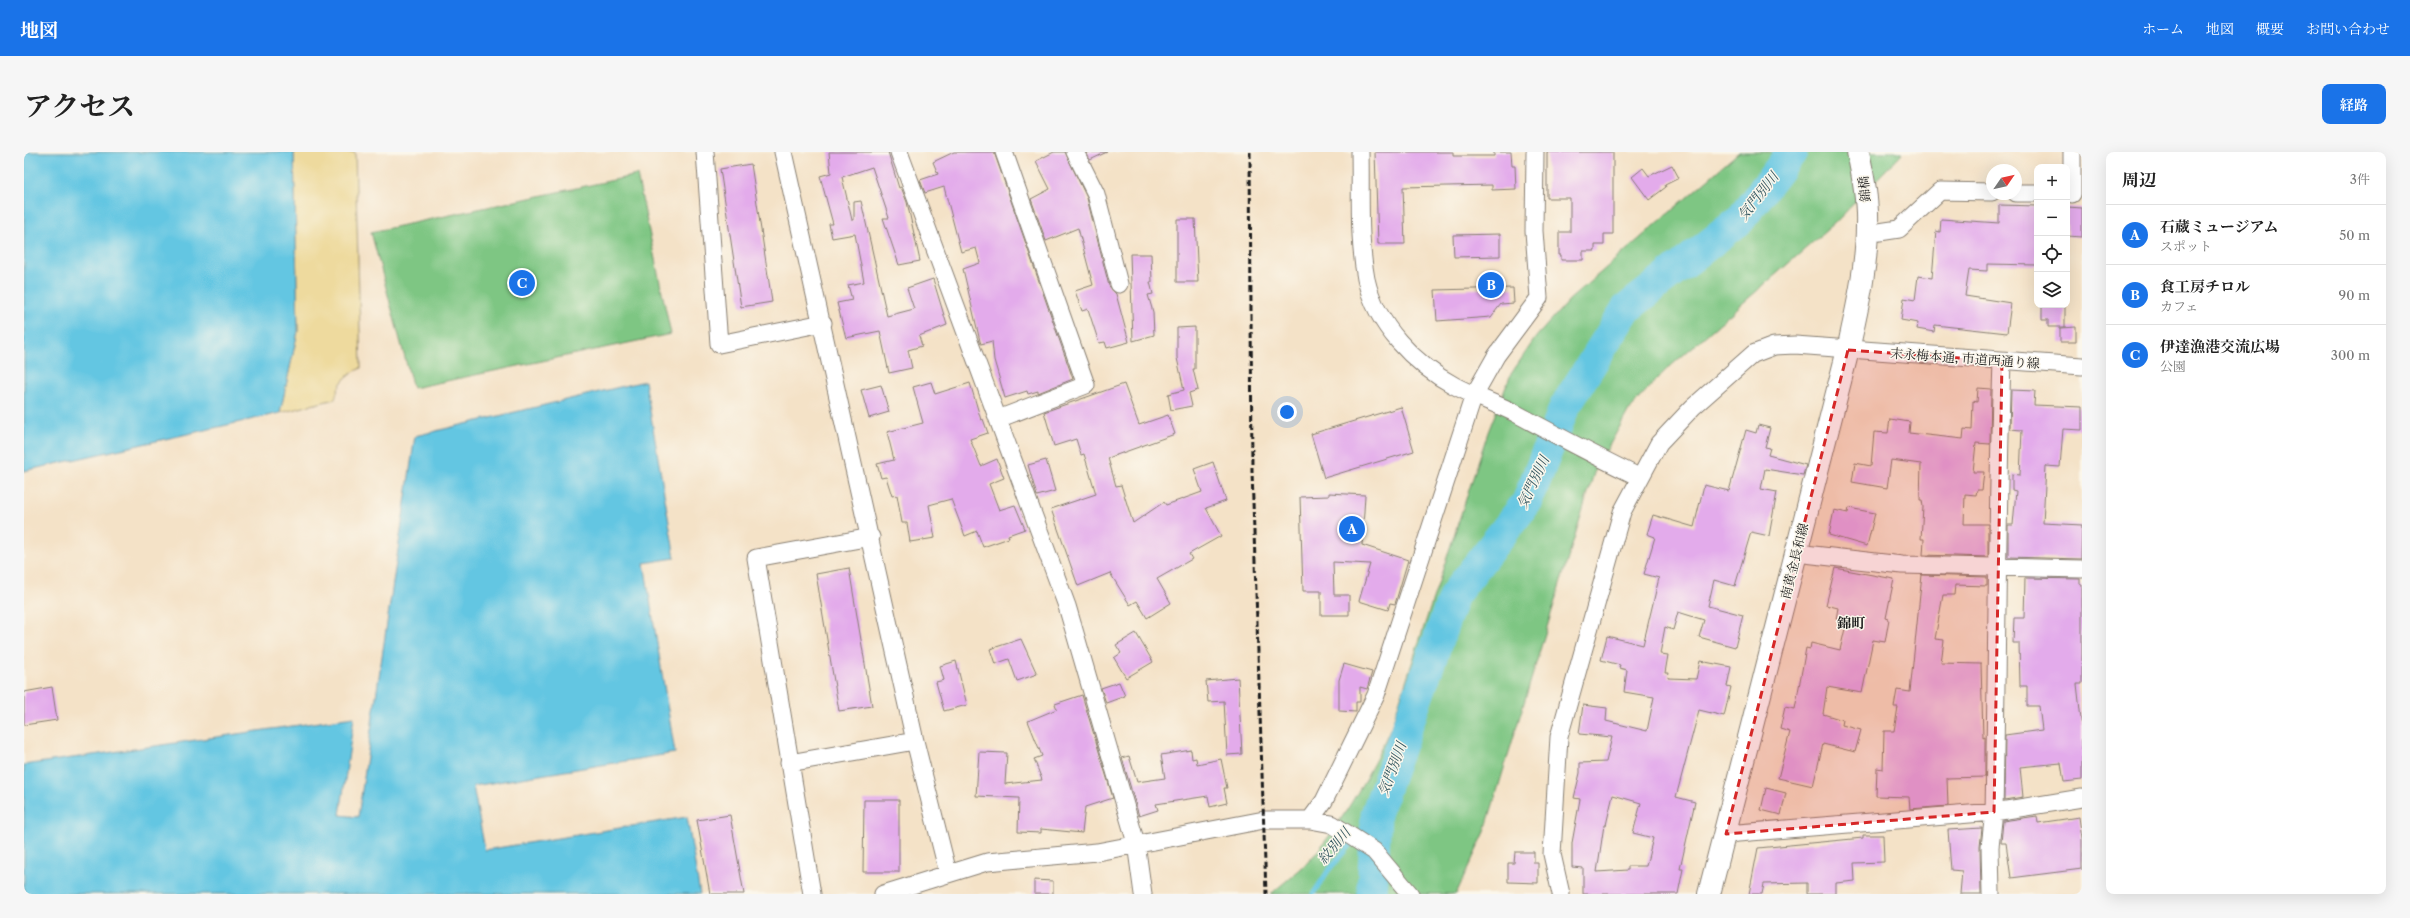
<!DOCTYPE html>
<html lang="ja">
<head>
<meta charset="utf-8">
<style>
	:root { --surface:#fff; --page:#f6f6f6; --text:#222; --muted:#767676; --line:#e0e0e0; --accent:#1a73e8 }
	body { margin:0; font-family:"Libre Caslon Text","Noto Serif JP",serif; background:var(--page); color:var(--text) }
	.controls { position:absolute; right:12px; top:12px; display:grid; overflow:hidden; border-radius:8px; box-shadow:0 4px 16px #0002 }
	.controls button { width:36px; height:36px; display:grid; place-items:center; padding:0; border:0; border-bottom:1px solid var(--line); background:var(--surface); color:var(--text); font:20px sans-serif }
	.compass { position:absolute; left:1962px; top:12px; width:36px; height:36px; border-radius:50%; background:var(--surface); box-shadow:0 4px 16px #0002; rotate:56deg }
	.you { position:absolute; left:1263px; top:260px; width:14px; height:14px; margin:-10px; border:3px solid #fff; border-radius:50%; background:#1a73e8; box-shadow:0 0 0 6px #1a73e833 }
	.badge { display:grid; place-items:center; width:26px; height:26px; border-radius:50%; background:var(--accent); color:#fff; font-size:13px; font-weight:700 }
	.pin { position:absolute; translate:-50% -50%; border:2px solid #fff; box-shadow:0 1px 4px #0006 }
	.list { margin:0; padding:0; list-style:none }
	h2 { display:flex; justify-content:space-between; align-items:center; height:52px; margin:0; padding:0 16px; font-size:17px }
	h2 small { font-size:13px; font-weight:400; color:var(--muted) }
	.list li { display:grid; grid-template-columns:26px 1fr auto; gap:12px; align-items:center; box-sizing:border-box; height:60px; padding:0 16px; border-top:1px solid var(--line) }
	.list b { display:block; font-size:15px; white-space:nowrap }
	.list p { margin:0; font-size:13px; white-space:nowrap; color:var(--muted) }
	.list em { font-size:13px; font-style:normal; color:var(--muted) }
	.icon { flex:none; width:22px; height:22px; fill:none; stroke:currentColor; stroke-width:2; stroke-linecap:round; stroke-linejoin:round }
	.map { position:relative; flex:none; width:2058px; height:742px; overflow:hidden; border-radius:8px }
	header { display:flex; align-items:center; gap:24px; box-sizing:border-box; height:56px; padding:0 20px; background:var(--accent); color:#fff }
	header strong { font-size:19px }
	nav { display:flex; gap:22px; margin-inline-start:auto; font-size:14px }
	.intro { display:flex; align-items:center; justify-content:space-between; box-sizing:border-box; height:96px; padding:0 24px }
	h1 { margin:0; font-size:28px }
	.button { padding:10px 18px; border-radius:8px; background:var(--accent); color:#fff; font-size:14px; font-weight:700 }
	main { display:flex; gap:24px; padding:0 24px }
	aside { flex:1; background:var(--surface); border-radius:8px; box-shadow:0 4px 16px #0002 }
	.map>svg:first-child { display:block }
	.green { fill:#7ec683; stroke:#4d7150 }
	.sand { fill:#eeda9e; stroke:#857b5d }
	.water { fill:#64c6e2; stroke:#40717f }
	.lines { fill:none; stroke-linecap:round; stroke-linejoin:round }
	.stream { stroke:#64c6e2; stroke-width:5 }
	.river { stroke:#64c6e2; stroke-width:31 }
	.building { fill:#e3abeb; fill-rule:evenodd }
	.minor-casing { stroke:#887f72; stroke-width:19 }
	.major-casing { stroke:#887f72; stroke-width:24 }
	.minor { stroke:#fff; stroke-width:17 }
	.major { stroke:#fff; stroke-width:22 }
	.rail { stroke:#1c1c1c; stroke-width:3; stroke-dasharray:6 3; stroke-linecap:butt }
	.marked { fill:#d62828; fill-opacity:0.2; stroke:#d62828; stroke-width:3; stroke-dasharray:8 5; stroke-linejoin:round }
	.labels { text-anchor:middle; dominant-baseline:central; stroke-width:3; stroke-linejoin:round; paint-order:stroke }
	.street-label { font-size:13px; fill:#1c1c1c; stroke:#fbf7ec }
	.water-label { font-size:14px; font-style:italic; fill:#355861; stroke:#fbf7ec }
	.neighbourhood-label { font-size:14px; font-weight:bold; fill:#1c1c1c; stroke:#fbf7ec }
</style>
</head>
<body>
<header>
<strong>地図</strong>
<nav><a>ホーム</a><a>地図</a><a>概要</a><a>お問い合わせ</a></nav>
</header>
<div class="intro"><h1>アクセス</h1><a class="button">経路</a></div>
<main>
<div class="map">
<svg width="2058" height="742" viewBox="0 0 2058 742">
	<rect width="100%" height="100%" fill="#fbf7ec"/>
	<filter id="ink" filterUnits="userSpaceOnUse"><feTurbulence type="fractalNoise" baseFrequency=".025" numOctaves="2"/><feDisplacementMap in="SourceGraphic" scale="8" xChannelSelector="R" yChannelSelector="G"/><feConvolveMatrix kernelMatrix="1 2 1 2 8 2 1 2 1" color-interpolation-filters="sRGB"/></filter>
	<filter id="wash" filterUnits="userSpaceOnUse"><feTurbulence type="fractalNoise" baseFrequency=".012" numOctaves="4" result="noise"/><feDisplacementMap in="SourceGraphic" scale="16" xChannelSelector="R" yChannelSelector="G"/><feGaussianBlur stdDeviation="0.9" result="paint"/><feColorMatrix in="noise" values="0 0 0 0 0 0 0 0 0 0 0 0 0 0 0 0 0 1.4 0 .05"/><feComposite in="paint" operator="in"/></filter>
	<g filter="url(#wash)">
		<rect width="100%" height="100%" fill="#f4e2c7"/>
		<path class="green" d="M 1715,0 L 1879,0 L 1812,70 L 1641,219 L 1606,256 L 1570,321 L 1460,682 L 1432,742 L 1247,742 C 1261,729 1280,716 1292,701 C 1322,664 1348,618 1367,575 L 1464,280 L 1487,222 L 1512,185 L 1545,148 Z
			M 613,23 L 647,182 L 389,236 L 347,80 Z"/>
		<path class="sand" d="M 270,0 L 331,0 L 337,216 C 321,224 315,230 311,247 L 256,261 L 274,179 Z"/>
		<path class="water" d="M 0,0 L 270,0 L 274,179 L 256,261 L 0,319 Z
			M 621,229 L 651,406 L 620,411 L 651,601 L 449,634 L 461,698 L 663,665 L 676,742 L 0,742 L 0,613 L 330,565 L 316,663 L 334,665 L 391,284 Z"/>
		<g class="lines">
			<path class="stream" d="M 1289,742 L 1304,719 L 1352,662"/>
			<path class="river" d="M 1348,742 L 1352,662 L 1430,443 L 1503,350 L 1541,254 L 1602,157 L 1716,68 L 1768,0"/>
		</g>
		<g id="blocks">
			<path class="building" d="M 805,0 L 864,0 L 875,36 L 877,35 L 883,50 L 896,109 L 875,113 L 859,66 L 865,66 L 848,15 L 818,25 L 828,68 L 830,68 L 830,50 L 837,49 L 863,164 L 890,157 L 883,136 L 909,127 L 923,173 L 895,184 L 898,194 L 884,198 L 888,216 L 865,221 L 856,179 L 822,186 L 813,151 L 828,148 L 824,133 L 840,130 L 831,82 L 808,86 L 805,72 L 809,72 L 796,24 L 807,21 Z
				M 930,0 L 970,0 L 1049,227 L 1014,241 L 1014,239 L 1004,242 L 1003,239 L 981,246 L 970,208 L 968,189 L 957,192 L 956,189 L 939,117 L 956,111 L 952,96 L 937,100 L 920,35 L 901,41 L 896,28 L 914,22 L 909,10 Z
				M 1030,0 L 1041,0 L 1063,46 L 1085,134 L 1092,142 L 1105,190 L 1083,196 L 1081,190 L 1075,191 L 1064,157 L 1058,159 L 1051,139 L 1069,133 L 1054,76 L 1022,89 L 1007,47 L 1026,37 L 1012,9 Z
				M 1062,0 L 1083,0 L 1066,8 Z
				M 1351,0 L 1429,0 L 1429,4 L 1470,4 L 1470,0 L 1487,0 L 1488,14 L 1491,14 L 1492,37 L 1468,38 L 1468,33 L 1379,35 L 1381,92 L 1354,92 Z
				M 1523,0 L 1589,0 L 1589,82 L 1580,82 L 1580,93 L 1571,93 L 1571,99 L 1559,99 L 1559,108 L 1537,108 L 1537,103 L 1535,103 L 1535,80 L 1546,80 L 1546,46 L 1523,46 Z
				M 727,12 L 748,150 L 717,155 L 696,17 Z
				M 1648,13 L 1655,26 L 1641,33 L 1642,35 L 1625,48 L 1608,25 L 1619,16 L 1625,24 Z
				M 1975,53 L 2013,54 L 2013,113 L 1963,112 L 1963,119 L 1945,118 L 1941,144 L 1987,151 L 1983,181 L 1911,173 L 1910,180 L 1893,177 L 1894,171 L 1877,168 L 1880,146 L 1891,148 L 1894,124 L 1908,126 L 1912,79 L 1916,80 L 1917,67 L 1975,71 Z
				M 2043,55 L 2058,56 L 2058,85 L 2043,84 Z
				M 1153,67 L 1171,67 L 1174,130 L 1153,130 Z
				M 1476,82 L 1476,104 L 1430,105 L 1429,83 Z
				M 1106,102 L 1127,102 L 1128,130 L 1126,130 L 1129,142 L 1124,143 L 1129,160 L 1130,183 L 1109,189 Z
				M 1489,136 L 1490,151 L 1477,152 L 1467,165 L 1413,169 L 1411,138 Z
				M 2018,153 L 2041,153 L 2041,175 L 2024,175 L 2024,168 L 2018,168 Z
				M 1171,175 L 1171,217 L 1169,217 L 1174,238 L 1165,241 L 1168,254 L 1147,258 L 1144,242 L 1160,238 L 1153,206 L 1153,176 Z
				M 2052,175 L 2052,190 L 2036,190 L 2036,176 Z
				M 907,230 L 911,242 L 946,231 L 957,268 L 959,267 L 964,281 L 946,287 L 957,314 L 973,307 L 980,326 L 965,332 L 975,358 L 991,353 L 1001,377 L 984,383 L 985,386 L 959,395 L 953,379 L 941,384 L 927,347 L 905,353 L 911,386 L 886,390 L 883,371 L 878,371 L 873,343 L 868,344 L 862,325 L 857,326 L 853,312 L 870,308 L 863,280 L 899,271 L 889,235 Z
				M 1100,232 L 1115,273 L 1144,263 L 1151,282 L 1084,306 L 1092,334 L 1097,333 L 1109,371 L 1140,350 L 1142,353 L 1178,340 L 1170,317 L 1189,310 L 1202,349 L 1182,356 L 1197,384 L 1165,402 L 1168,407 L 1133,427 L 1147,451 L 1123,466 L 1113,449 L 1106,453 L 1086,421 L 1054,434 L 1027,357 L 1072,342 L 1060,302 L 1057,303 L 1052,287 L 1030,294 L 1020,260 Z
				M 857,233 L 865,260 L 845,266 L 837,238 Z
				M 1954,236 L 1967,237 L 1966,292 L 1952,291 L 1949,320 L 1960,320 L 1958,338 L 1953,338 L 1952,343 L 1941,342 L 1940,372 L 1964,372 L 1964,405 L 1899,403 L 1900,387 L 1897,387 L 1899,355 L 1898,348 L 1896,348 L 1897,312 L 1867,308 L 1863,336 L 1828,330 L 1831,311 L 1847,314 L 1850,280 L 1864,281 L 1866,267 L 1886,270 L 1885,281 L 1939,287 L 1940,277 L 1948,278 L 1949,249 L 1953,250 Z
				M 1987,238 L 2011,239 L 2010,253 L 2058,255 L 2058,278 L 2039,277 L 2036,315 L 2022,314 L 2019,371 L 2058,373 L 2057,407 L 1984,405 L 1984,373 L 1989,373 L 1992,339 L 1988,338 L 1988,322 L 1996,323 L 1998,278 L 1986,277 Z
				M 1377,255 L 1390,299 L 1300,326 L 1287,282 Z
				M 1734,273 L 1746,276 L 1741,295 L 1746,296 L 1744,303 L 1782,313 L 1779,323 L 1741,317 L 1737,337 L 1753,340 L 1745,384 L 1727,380 L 1711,434 L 1690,428 L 1684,454 L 1719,463 L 1711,495 L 1675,485 L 1680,468 L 1654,460 L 1649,478 L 1641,475 L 1636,502 L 1644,503 L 1641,521 L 1645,521 L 1644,526 L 1672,527 L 1676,509 L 1707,515 L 1703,534 L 1707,535 L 1700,564 L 1675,558 L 1652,645 L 1671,650 L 1656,717 L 1659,717 L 1654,742 L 1559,742 L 1559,716 L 1548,715 L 1548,691 L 1556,647 L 1550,646 L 1556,621 L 1556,611 L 1582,610 L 1588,585 L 1555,582 L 1559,553 L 1583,556 L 1582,569 L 1623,579 L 1630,545 L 1600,540 L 1603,518 L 1595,516 L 1596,513 L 1577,508 L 1583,484 L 1619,493 L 1635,426 L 1620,422 L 1631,385 L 1623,382 L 1629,363 L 1670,375 L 1680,333 L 1705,339 L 1722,278 L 1732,281 ZM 1589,643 L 1617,651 L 1609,681 L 1629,686 L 1622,714 L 1604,714 L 1604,718 L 1573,720 L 1580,673 L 1582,673 Z
				M 1022,308 L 1031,339 L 1013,344 L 1004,313 Z
				M 1305,341 L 1341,343 L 1338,393 L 1384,408 L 1371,452 L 1366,451 L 1364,458 L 1335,449 L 1346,412 L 1309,410 L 1310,443 L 1325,443 L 1325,463 L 1297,463 L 1297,439 L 1279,439 L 1276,345 L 1305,344 Z
				M 1825,356 L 1851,361 L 1843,394 L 1805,383 L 1810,358 L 1824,361 Z
				M 825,416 L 848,554 L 815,559 L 792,422 Z
				M 1811,416 L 1870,427 L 1862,466 L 1865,467 L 1861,490 L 1849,488 L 1838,541 L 1803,535 L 1799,562 L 1819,568 L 1818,573 L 1837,578 L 1831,600 L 1799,592 L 1789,634 L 1754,626 L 1766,580 L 1756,577 L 1761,555 L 1771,557 L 1782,496 L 1786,497 L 1787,491 L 1816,498 L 1823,468 L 1812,467 L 1814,456 L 1802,453 Z
				M 1898,423 L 1963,425 L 1963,434 L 1931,433 L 1930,443 L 1919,443 L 1911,487 L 1920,488 L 1917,511 L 1957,512 L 1959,586 L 1961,585 L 1961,625 L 1923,626 L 1924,654 L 1886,657 L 1885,645 L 1852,644 L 1853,616 L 1859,617 L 1860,579 L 1870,579 L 1874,555 L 1870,555 L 1873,538 L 1886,540 Z
				M 2001,426 L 2056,427 L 2056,433 L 2058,433 L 2058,532 L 2053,532 L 2058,576 L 2058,628 L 2040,630 L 2037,611 L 1996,615 L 1999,645 L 1980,648 L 1981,583 L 2018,578 L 2015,554 L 2003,554 L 2003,534 L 1996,534 L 1995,491 L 1989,491 L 1990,466 L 2000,466 Z
				M 1112,481 L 1129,510 L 1102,526 L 1090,506 L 1097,501 L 1092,493 Z
				M 997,487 L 1013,522 L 993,529 L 985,507 L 971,512 L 966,497 Z
				M 932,509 L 943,553 L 920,559 L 912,530 L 920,528 L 916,514 Z
				M 1320,512 L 1348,520 L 1343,537 L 1336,535 L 1336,550 L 1332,550 L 1332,560 L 1315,559 L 1315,528 Z
				M 1214,526 L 1218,602 L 1203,603 L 1200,549 L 1184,550 L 1182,529 Z
				M 1095,530 L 1101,544 L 1082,551 L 1077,536 Z
				M 28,535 L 33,568 L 0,573 L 0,540 Z
				M 1058,543 L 1089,646 L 1061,655 L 1058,681 L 1017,677 L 1017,681 L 994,680 L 995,646 L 952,644 L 955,600 L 983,601 L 981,632 L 1018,628 L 1010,607 L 1018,604 L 1004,569 L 1033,557 L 1031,552 Z
				M 1167,598 L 1168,607 L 1172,606 L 1173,612 L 1197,607 L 1203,636 L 1200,636 L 1203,651 L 1186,655 L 1184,644 L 1132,652 L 1134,658 L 1115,664 L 1098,606 L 1105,604 L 1113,630 L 1141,626 L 1137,603 Z
				M 1742,636 L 1762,641 L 1757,663 L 1737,658 Z
				M 840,648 L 875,648 L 875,720 L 839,720 Z
				M 706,663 L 720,742 L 686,742 L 673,668 Z
				M 2013,664 L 2014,671 L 2055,665 L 2058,686 L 2058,717 L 1987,726 L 1982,691 L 1977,691 L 1979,669 Z
				M 1958,676 L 1956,695 L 1957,742 L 1936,742 L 1938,719 L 1927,718 L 1924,678 Z
				M 1839,683 L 1859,683 L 1860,710 L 1830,711 L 1831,729 L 1812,731 L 1812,742 L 1783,742 L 1783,731 L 1740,732 L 1738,742 L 1725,742 L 1734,696 L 1839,686 Z
				M 1491,700 L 1510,700 L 1510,711 L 1514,711 L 1514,731 L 1484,730 L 1484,711 L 1490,711 Z
				M 1010,728 L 1029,729 L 1029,742 L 1010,742 Z"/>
		</g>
	</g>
	<g filter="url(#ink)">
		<use href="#blocks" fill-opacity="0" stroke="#887f72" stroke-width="1"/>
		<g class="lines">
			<g class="minor-casing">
				<path id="minor" d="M 681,0 L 695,192 L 799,171
					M 759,0 L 891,589 L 924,721
					M 875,0 L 1043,454 L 1112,691 L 1119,742
					M 1051,0 L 1072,42 L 1095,132
					M 1336,0 C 1337,42 1334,86 1342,127 C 1352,173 1390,212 1431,234 C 1450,244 1471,251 1491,261 C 1532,283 1573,305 1615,325
					M 1992,41 L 2013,41
					M 2048,42 L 2048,0
					M 1842,82 L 1875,77 L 1916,39 L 1968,40
					M 974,267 L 1062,233 L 980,0
					M 1772,401 L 1878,413 L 2058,417
					M 765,611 L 891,589
					M 1286,668 L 1300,649 L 1352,543 L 1450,243 L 1472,204 L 1515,146 L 1510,79 L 1511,0
					M 1702,682 L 1970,660 L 2058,646
					M 788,742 L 732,406 L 847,385
					M 859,742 L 963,710 L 1073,700 L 1240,668 L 1286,668 L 1308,672 L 1350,699 L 1386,742
					M 1537,742 L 1528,702 L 1535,585 L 1598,360 L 1635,291 L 1669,255 L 1729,202 L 1750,194 L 1771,193 L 2058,214
					M 1967,742 L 1966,695 L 1970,660 C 1973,509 1973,359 1978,209"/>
			</g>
			<g class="major-casing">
				<path id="major" d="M 1685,742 L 1824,198 C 1833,157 1843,115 1843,73 C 1844,49 1839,24 1834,0"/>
			</g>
			<use href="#minor" class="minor"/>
			<use href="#major" class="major"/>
			<path class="rail" d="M 1226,0 L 1228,319 L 1242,742"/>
		</g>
	</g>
	<path class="marked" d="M 1824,198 L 1978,209 L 1970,660 L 1702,682 Z"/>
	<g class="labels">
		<g class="street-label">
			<text transform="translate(1840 37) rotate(-96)">錦橋</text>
			<text transform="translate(1941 206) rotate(4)">末永梅本通, 市道西通り線</text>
			<text transform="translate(1770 409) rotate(-76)">南黄金長和線</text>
		</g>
		<g class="water-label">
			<text transform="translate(1734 44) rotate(-52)">気門別川</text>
			<text transform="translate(1509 330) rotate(-65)">気門別川</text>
			<text transform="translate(1368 617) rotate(-70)">気門別川</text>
			<text transform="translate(1310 694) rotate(-50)">紋別川</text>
		</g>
		<g class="neighbourhood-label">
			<text x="1827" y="471">錦町</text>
		</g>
	</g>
</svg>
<div class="controls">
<button>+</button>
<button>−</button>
<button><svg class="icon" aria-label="locate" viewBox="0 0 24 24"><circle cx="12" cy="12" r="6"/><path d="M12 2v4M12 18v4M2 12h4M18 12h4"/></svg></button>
<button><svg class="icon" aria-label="layers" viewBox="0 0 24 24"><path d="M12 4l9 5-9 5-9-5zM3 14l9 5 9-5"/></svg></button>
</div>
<svg class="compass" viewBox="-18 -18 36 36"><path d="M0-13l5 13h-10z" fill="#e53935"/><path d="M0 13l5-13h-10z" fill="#767676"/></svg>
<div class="you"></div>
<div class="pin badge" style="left:1328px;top:377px">A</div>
<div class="pin badge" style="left:1467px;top:133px">B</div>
<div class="pin badge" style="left:498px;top:131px">C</div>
</div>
<aside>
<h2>周辺<small>3件</small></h2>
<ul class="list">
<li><span class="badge">A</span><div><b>石蔵ミュージアム</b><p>スポット</p></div><em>50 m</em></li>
<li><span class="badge">B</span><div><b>食工房チロル</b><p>カフェ</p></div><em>90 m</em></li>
<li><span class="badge">C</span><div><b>伊達漁港交流広場</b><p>公園</p></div><em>300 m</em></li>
</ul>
</aside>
</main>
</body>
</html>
